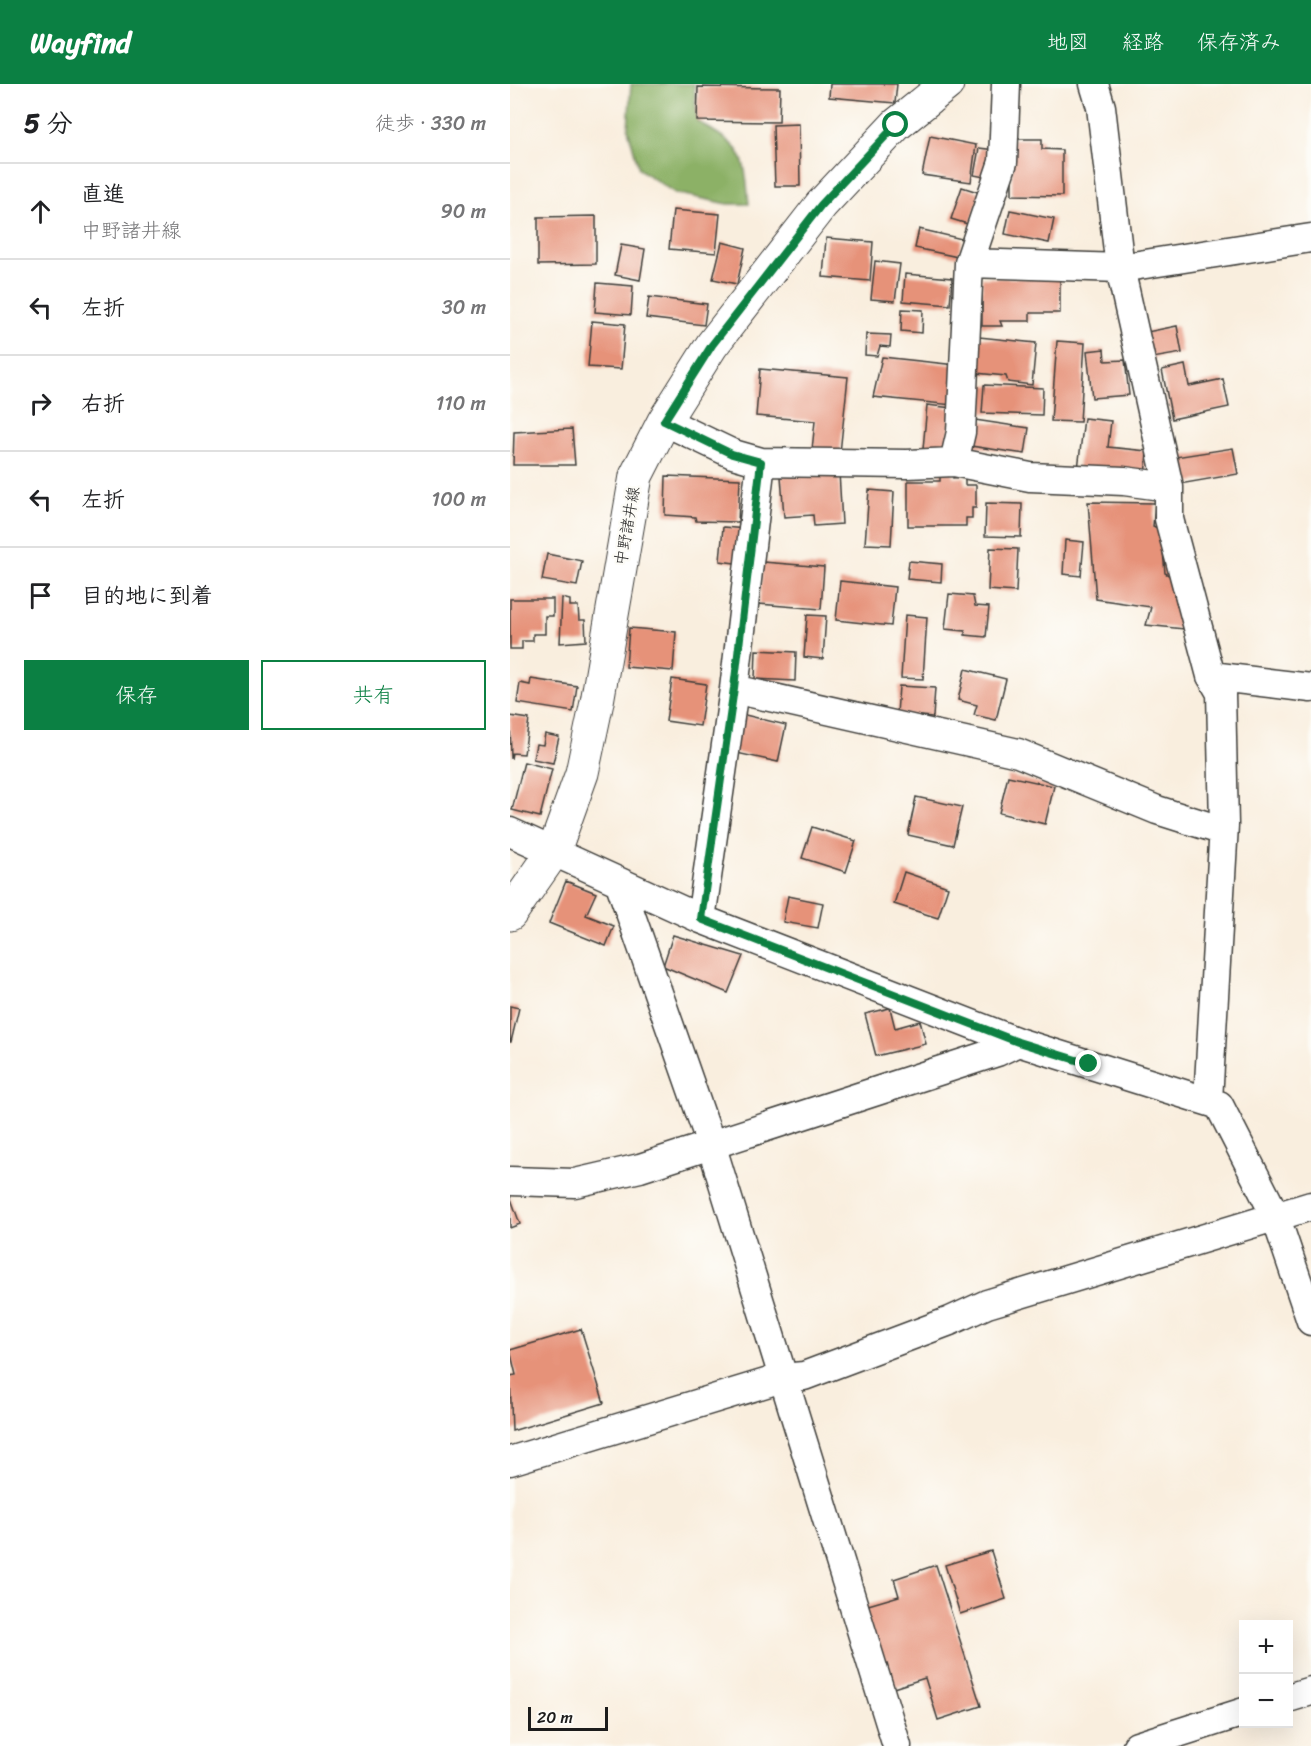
<!DOCTYPE html>
<html lang="ja">
<head>
<meta charset="utf-8">
<style>
	:root { --surface:#fff; --page:#f2f2f2; --text:#202124; --muted:#757577; --line:#e0e0e0; --accent:#0b8043 }
	body { margin:0; font-family:Sriracha,"Klee One",sans-serif; background:var(--page); color:var(--text) }
	.controls { position:absolute; right:18px; bottom:18px; display:grid; overflow:hidden; border-radius:0px; box-shadow:0 6px 24px #0002 }
	.controls button { width:54px; height:54px; display:grid; place-items:center; padding:0; border:0; border-bottom:2px solid var(--line); background:var(--surface); color:var(--text); font:30px sans-serif }
	.scale { position:absolute; left:18px; bottom:15px; width:80px; box-sizing:border-box; padding-left:6px; border:3px solid #1c1c1c; border-top:0; font-size:16px; line-height:21px; white-space:nowrap; color:#1c1c1c; -webkit-text-stroke:4px #fdfcf7; paint-order:stroke }
	.stop { position:absolute; width:18px; height:18px; margin:-14px; border:4px solid #0b8043; border-radius:50%; background:#fff }
	.stop.end { background:#0b8043; border-color:#fff; box-shadow:0 2px 6px #0008 }
	.list { margin:0; padding:0; list-style:none }
	h2 { display:flex; justify-content:space-between; align-items:center; height:78px; margin:0; padding:0 24px; font-size:26px }
	h2 small { font-size:20px; font-weight:400; color:var(--muted) }
	.list li { display:grid; grid-template-columns:39px 1fr auto; gap:18px; align-items:center; box-sizing:border-box; height:96px; padding:0 24px; border-top:2px solid var(--line) }
	.list b { display:block; font-size:22px; white-space:nowrap }
	.list p { margin:0; font-size:20px; white-space:nowrap; color:var(--muted) }
	.list em { font-size:20px; font-style:normal; color:var(--muted) }
	.actions { display:flex; gap:12px; padding:18px 24px }
	.actions a { flex:1; padding:14px 0; border:2px solid var(--accent); border-radius:0px; text-align:center; font-size:21px; color:var(--accent) }
	.actions .main { background:var(--accent); color:#fff }
	.icon { flex:none; width:33px; height:33px; fill:none; stroke:currentColor; stroke-width:2; stroke-linecap:round; stroke-linejoin:round }
	.map { position:relative; flex:none; width:801px; height:1662px; overflow:hidden }
	header { display:flex; align-items:center; gap:36px; box-sizing:border-box; height:84px; padding:0 30px; background:var(--accent); color:#fff }
	header strong { font-size:28px }
	nav { display:flex; gap:33px; margin-inline-start:auto; font-size:21px }
	main { display:flex }
	aside { flex:1; background:var(--surface) }
	.map>svg:first-child { display:block }
	.forest { fill:#8cb166; stroke:#546641; stroke-width:1.5 }
	.building { fill:#e69279 }
	.lines { fill:none; stroke-linecap:round; stroke-linejoin:round }
	.minor-casing { stroke:#3d3c39; stroke-width:31 }
	.major-casing { stroke:#3d3c39; stroke-width:35 }
	.minor { stroke:#fff; stroke-width:28 }
	.major { stroke:#fff; stroke-width:33 }
	.route { stroke:#0b8043; stroke-width:8 }
	.labels { text-anchor:middle; dominant-baseline:central; stroke-width:5; stroke-linejoin:round; paint-order:stroke }
	.street-label { font-size:16px; fill:#1c1c1c; stroke:#fdfcf7 }
</style>
</head>
<body>
<header>
<strong>Wayfind</strong>
<nav><a>地図</a><a>経路</a><a>保存済み</a></nav>
</header>
<main>
<aside>
<h2>5 分<small>徒歩 · 330 m</small></h2>
<ul class="list">
<li><svg class="icon" aria-label="ahead" viewBox="0 0 24 24"><path d="M12 20V5M6 11l6-6 6 6"/></svg><div><b>直進</b><p>中野諸井線</p></div><em>90 m</em></li>
<li><svg class="icon" aria-label="left" viewBox="0 0 24 24"><path d="M17 20v-9H6M10 6l-5 5 5 5"/></svg><div><b>左折</b></div><em>30 m</em></li>
<li><svg class="icon" aria-label="right" viewBox="0 0 24 24"><path d="M7 20v-9h11M14 6l5 5-5 5"/></svg><div><b>右折</b></div><em>110 m</em></li>
<li><svg class="icon" aria-label="left" viewBox="0 0 24 24"><path d="M17 20v-9H6M10 6l-5 5 5 5"/></svg><div><b>左折</b></div><em>100 m</em></li>
<li><svg class="icon" aria-label="arrive" viewBox="0 0 24 24"><path d="M6 21V4h12l-3 4 3 4H6"/></svg><div><b>目的地に到着</b></div></li>
</ul>
<div class="actions"><a class="main">保存</a><a>共有</a></div>
</aside>
<div class="map">
<svg width="801" height="1662" viewBox="0 0 801 1662">
	<rect width="100%" height="100%" fill="#fdfcf7"/>
	<filter id="ink" filterUnits="userSpaceOnUse"><feTurbulence type="fractalNoise" baseFrequency=".0167" numOctaves="2"/><feDisplacementMap in="SourceGraphic" scale="12" xChannelSelector="R" yChannelSelector="G"/><feConvolveMatrix kernelMatrix="1 2 1 2 8 2 1 2 1" color-interpolation-filters="sRGB"/></filter>
	<filter id="wash" filterUnits="userSpaceOnUse"><feTurbulence type="fractalNoise" baseFrequency=".008" numOctaves="4" result="noise"/><feDisplacementMap in="SourceGraphic" scale="24" xChannelSelector="R" yChannelSelector="G"/><feGaussianBlur stdDeviation="1.35" result="paint"/><feColorMatrix in="noise" values="0 0 0 0 0 0 0 0 0 0 0 0 0 0 0 0 0 1.4 0 .05"/><feComposite in="paint" operator="in"/></filter>
	<g filter="url(#wash)">
		<rect width="100%" height="100%" fill="#f9eede"/>
		<path class="forest" d="M 121,0 L 184,0 L 187,37 C 234,65 234,66 239,120 L 218,120 L 165,109 L 129,85 L 118,45 Z"/>
		<g id="blocks">
			<path class="building" d="M 320,0 L 387,0 L 385,19 L 319,13 Z
				M 188,3 L 270,4 L 269,38 L 187,37 Z
				M 289,40 L 290,102 L 265,102 L 263,41 Z
				M 420,52 L 466,61 L 461,98 L 412,91 Z
				M 502,55 L 532,55 L 532,65 L 552,66 L 552,112 L 502,111 Z
				M 469,64 L 485,66 L 480,94 L 464,91 Z
				M 452,103 L 471,109 L 461,141 L 441,135 Z
				M 163,126 L 210,130 L 206,169 L 159,165 Z
				M 500,126 L 544,135 L 539,159 L 495,150 Z
				M 86,132 L 86,180 L 28,181 L 28,133 Z
				M 409,145 L 452,155 L 448,173 L 405,164 Z
				M 316,154 L 363,158 L 360,197 L 313,193 Z
				M 212,158 L 235,164 L 227,200 L 203,195 Z
				M 111,161 L 135,165 L 130,196 L 105,191 Z
				M 365,177 L 390,180 L 385,217 L 361,215 Z
				M 395,190 L 442,194 L 440,221 L 393,217 Z
				M 472,194 L 550,194 L 550,229 L 520,229 L 520,237 L 490,237 L 492,242 L 472,242 Z
				M 87,199 L 123,202 L 121,231 L 85,228 Z
				M 139,213 L 197,220 L 194,241 L 136,234 Z
				M 392,225 L 413,226 L 412,249 L 391,247 Z
				M 82,237 L 115,240 L 111,285 L 78,283 Z
				M 667,242 L 672,269 L 637,275 L 632,249 Z
				M 356,250 L 381,251 L 380,263 L 370,262 L 367,272 L 355,271 Z
				M 469,253 L 526,259 L 522,301 L 498,298 L 496,292 L 466,289 Z
				M 547,257 L 575,259 L 570,338 L 541,337 Z
				M 594,265 L 595,277 L 615,276 L 619,311 L 582,314 L 577,267 Z
				M 372,273 L 446,281 L 443,321 L 363,313 Z
				M 675,281 L 679,302 L 713,295 L 719,323 L 662,335 L 652,286 Z
				M 250,285 L 338,293 L 330,369 L 302,366 L 305,337 L 246,332 Z
				M 474,301 L 533,304 L 532,331 L 472,329 Z
				M 417,321 L 442,324 L 438,367 L 413,365 Z
				M 574,334 L 601,337 L 598,363 L 637,367 L 635,393 L 568,385 Z
				M 465,336 L 519,344 L 515,370 L 461,362 Z
				M 62,345 L 65,381 L 3,381 L 4,348 Z
				M 723,364 L 728,390 L 670,400 L 665,373 Z
				M 430,387 L 443,387 L 443,394 L 455,393 L 455,401 L 466,401 L 466,424 L 462,424 L 462,434 L 456,434 L 456,442 L 398,442 L 398,397 L 430,397 Z
				M 329,388 L 332,440 L 304,442 L 303,431 L 274,433 L 271,392 Z
				M 156,392 L 230,395 L 228,438 L 186,437 L 185,433 L 155,431 Z
				M 359,406 L 384,408 L 381,461 L 355,460 Z
				M 578,418 L 645,419 L 643,442 L 651,446 L 655,489 L 662,493 L 664,511 L 670,511 L 674,545 L 636,541 L 641,523 L 586,515 Z
				M 476,419 L 512,420 L 511,453 L 475,452 Z
				M 213,443 L 236,445 L 232,480 L 210,477 Z
				M 555,456 L 574,458 L 571,492 L 553,490 Z
				M 480,464 L 508,465 L 506,508 L 478,506 Z
				M 37,470 L 72,477 L 67,502 L 32,496 Z
				M 399,477 L 432,480 L 431,498 L 397,495 Z
				M 253,478 L 314,483 L 311,525 L 249,520 Z
				M 330,497 L 385,503 L 381,542 L 326,536 Z
				M 439,510 L 463,512 L 465,522 L 479,523 L 476,553 L 455,551 L 455,547 L 435,545 Z
				M 52,514 L 60,516 L 60,522 L 68,522 L 69,536 L 75,536 L 76,557 L 50,559 Z
				M 0,515 L 43,515 L 43,532 L 35,532 L 35,550 L 23,550 L 23,557 L 12,557 L 12,565 L 0,565 Z
				M 297,531 L 316,532 L 313,575 L 294,573 Z
				M 395,531 L 417,533 L 413,595 L 391,594 Z
				M 119,544 L 166,548 L 163,587 L 116,583 Z
				M 246,566 L 286,568 L 285,597 L 245,595 Z
				M 455,585 L 496,595 L 486,636 L 464,631 L 467,621 L 448,616 Z
				M 21,595 L 67,602 L 63,628 L 7,619 L 10,599 L 20,601 Z
				M 162,595 L 196,600 L 190,642 L 156,637 Z
				M 389,602 L 425,604 L 423,633 L 387,630 Z
				M 231,630 L 276,641 L 268,678 L 222,668 Z
				M 0,632 L 19,635 L 14,670 L 2,669 L 1,675 Z
				M 35,650 L 49,653 L 43,679 L 23,675 L 26,660 L 33,661 Z
				M 14,678 L 42,685 L 30,733 L 2,726 Z
				M 498,692 L 544,702 L 535,740 L 489,729 Z
				M 406,713 L 452,723 L 443,761 L 398,751 Z
				M 302,743 L 346,757 L 336,788 L 292,774 Z
				M 394,788 L 438,803 L 428,834 L 384,820 Z
				M 56,797 L 86,809 L 76,831 L 104,842 L 96,862 L 39,839 Z
				M 278,812 L 313,819 L 308,844 L 273,838 Z
				M 163,851 L 233,872 L 218,909 L 153,882 Z
				M 0,922 L 9,924 L 1,958 L 0,958 Z
				M 380,924 L 385,944 L 410,937 L 416,960 L 366,972 L 355,930 Z
				M 0,1112 L 10,1140 L 0,1144 Z
				M 71,1245 L 94,1319 L 2,1347 L 0,1292 L 6,1291 L 0,1266 Z
				M 481,1467 L 496,1515 L 450,1530 L 435,1481 Z
				M 426,1481 L 471,1622 L 428,1636 L 415,1594 L 374,1607 L 348,1524 L 389,1512 L 384,1495 Z"/>
		</g>
	</g>
	<g filter="url(#ink)">
		<use href="#blocks" fill-opacity="0" stroke="#3d3c39" stroke-width="1.5"/>
		<g class="lines">
			<g class="minor-casing">
				<path id="minor" d="M 584,0 L 591,23 L 610,184 L 659,403 L 659,435 L 701,592 L 711,609 L 714,741 L 698,1016
					M 459,179 L 610,184 L 801,154
					M 154,337 L 223,370 L 251,378 L 397,380 L 444,378 L 520,393 L 614,397 L 659,403
					M 444,378 L 451,348 L 459,179 L 493,78 L 496,0
					M 701,592 L 801,604
					M 224,605 L 508,669 L 647,726 L 704,744 L 714,741
					M 0,748 L 191,835 L 508,958 L 709,1021 L 765,1131 L 801,1237
					M 110,800 L 201,1060 L 387,1662
					M 191,835 L 224,605 L 251,378
					M 0,1097 L 65,1099 L 130,1084 L 487,968 L 508,958
					M 0,1377 L 272,1294 L 294,1292 L 440,1237 L 477,1220 L 801,1122
					M 778,1614 L 801,1607
					M 627,1662 L 734,1628"/>
			</g>
			<g class="major-casing">
				<path id="major" d="M 0,830 L 44,767 L 72,689 L 87,618 L 126,392 L 154,337 L 202,261 L 311,121 L 386,41 L 437,0"/>
			</g>
			<use href="#minor" class="minor"/>
			<use href="#major" class="major"/>
		</g>
	</g>
	<g class="lines" filter="url(#ink)">
		<path class="route" d="M 386,41 L 311,121 L 202,261 L 154,337 L 222,370 L 251,378 L 224,604 L 191,835 L 508,958 L 579,980"/>
	</g>
	<g class="labels">
		<g class="street-label">
			<text transform="translate(117 442) rotate(-80)">中野諸井線</text>
		</g>
	</g>
</svg>
<div class="controls">
<button>+</button>
<button>−</button>
</div>
<div class="scale">20 m</div>
<div class="stop" style="left:386px;top:41px"></div>
<div class="stop end" style="left:579px;top:980px"></div>
</div>
</main>
</body>
</html>
